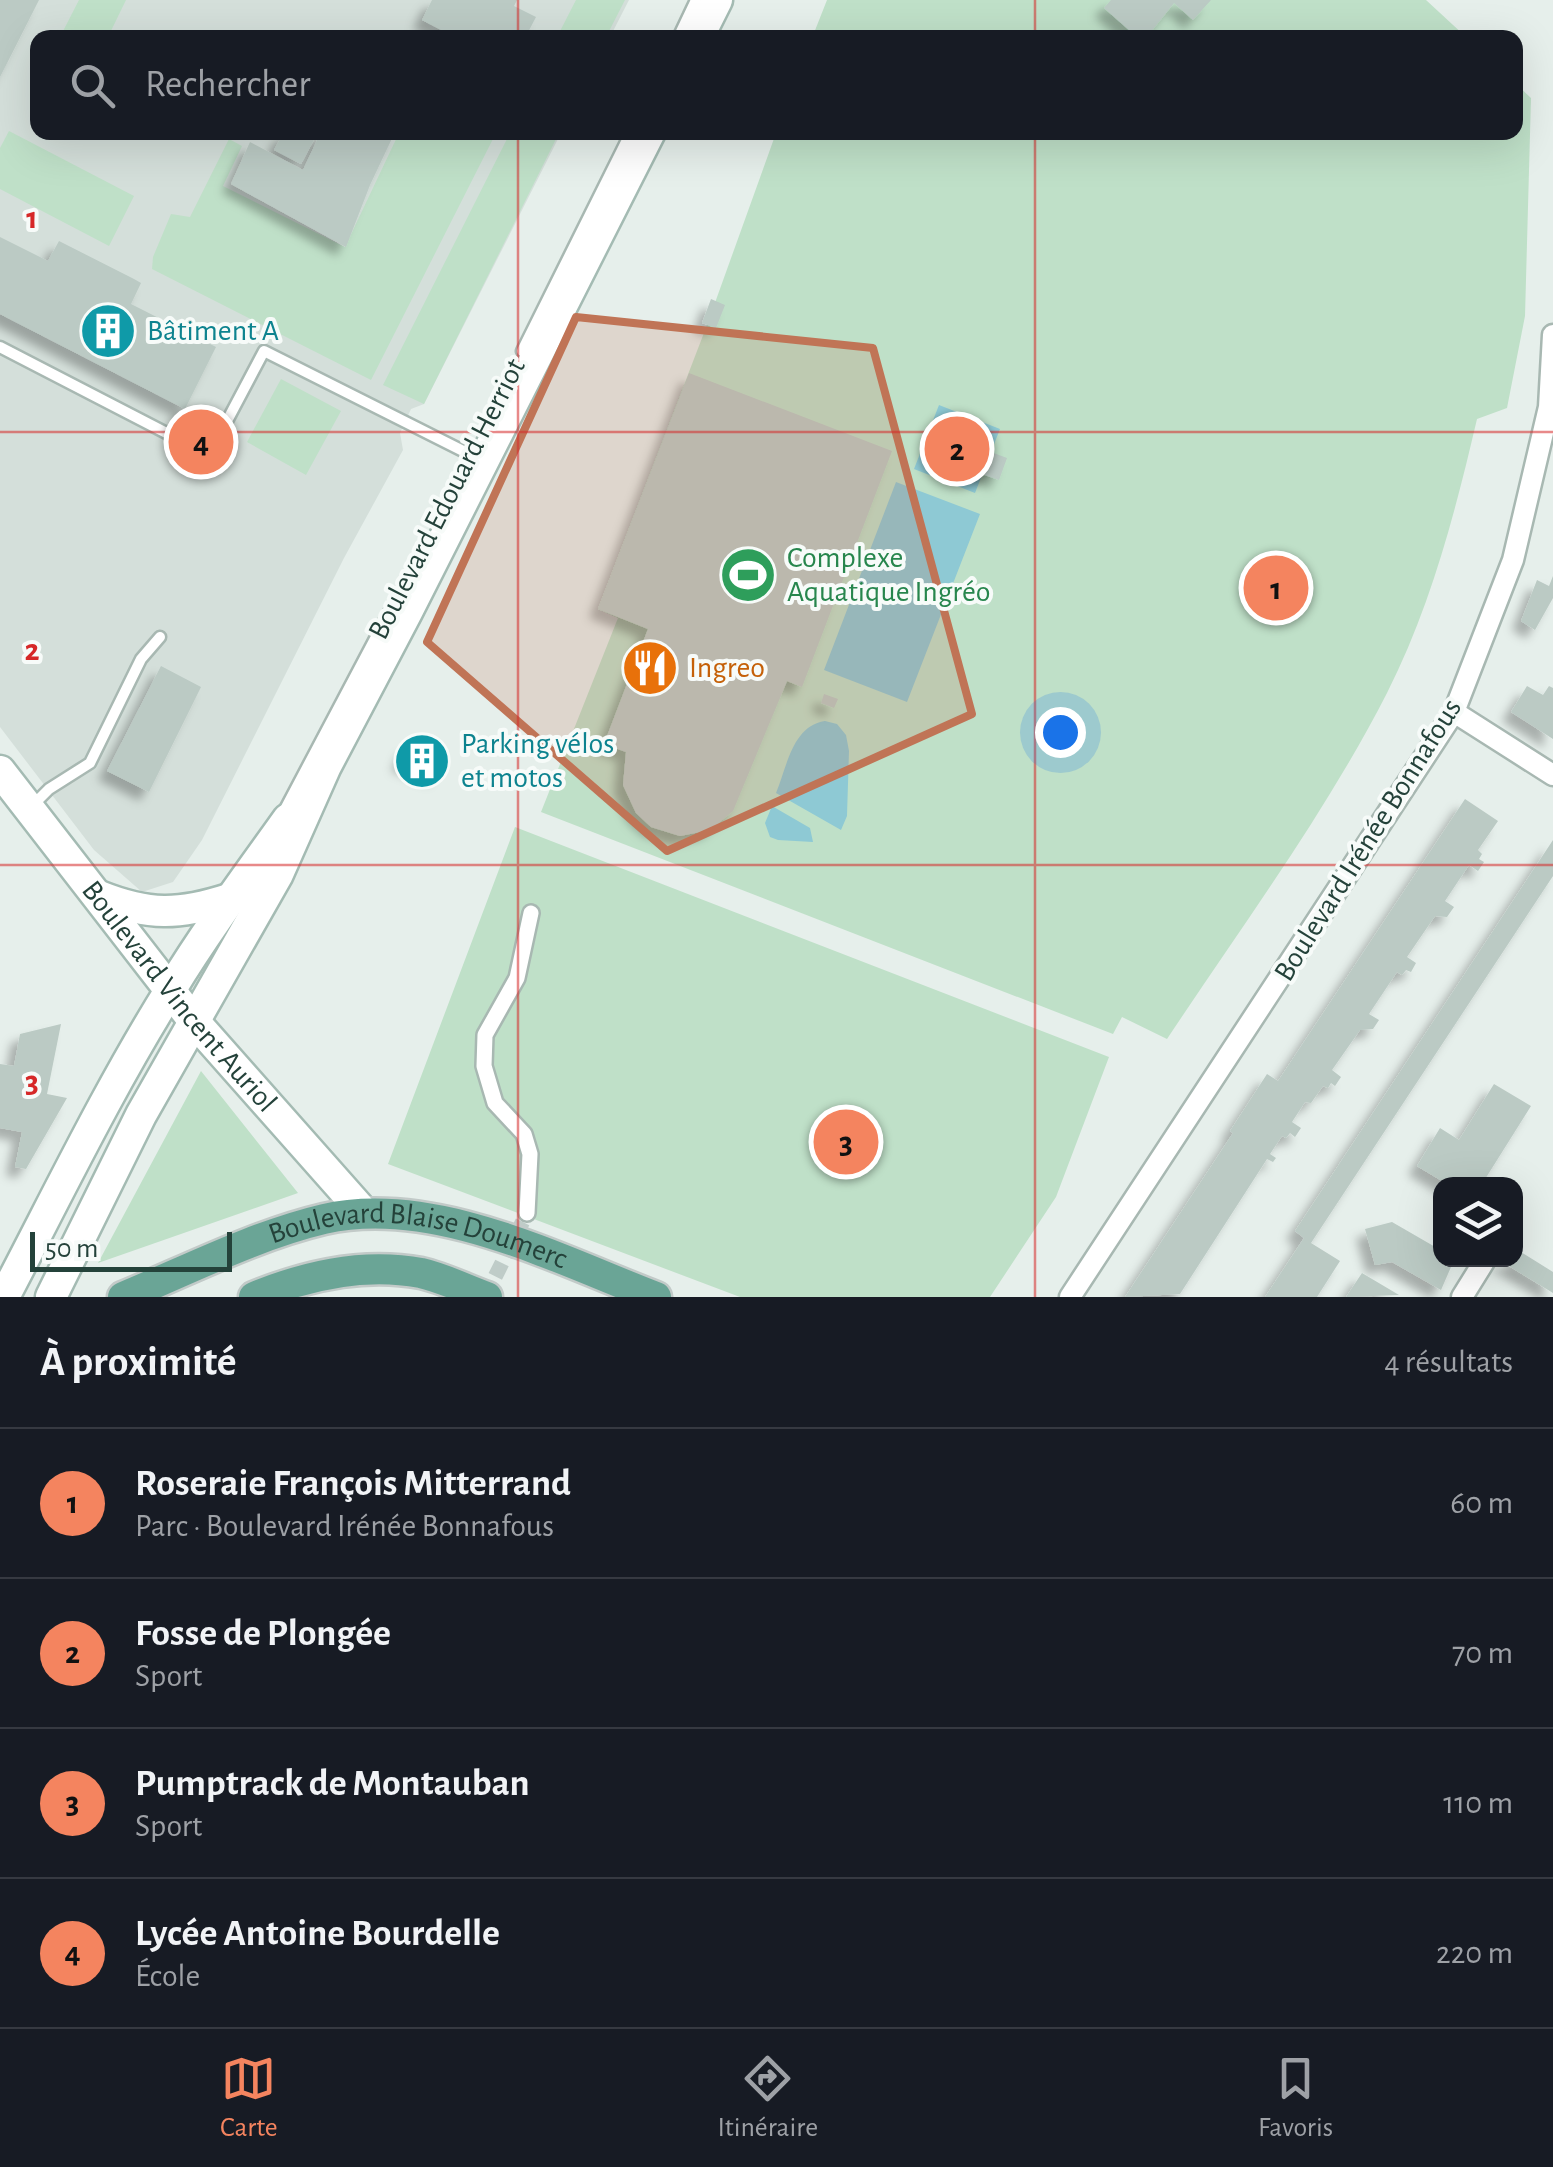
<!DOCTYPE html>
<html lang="fr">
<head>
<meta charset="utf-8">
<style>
	:root { --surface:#171b24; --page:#242831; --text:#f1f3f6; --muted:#9ea1a6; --line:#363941; --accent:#f4845f }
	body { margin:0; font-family:"Alegreya Sans",sans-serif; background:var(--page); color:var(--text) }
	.controls { position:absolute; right:30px; bottom:30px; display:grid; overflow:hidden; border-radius:20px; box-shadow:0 10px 40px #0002 }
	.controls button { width:90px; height:90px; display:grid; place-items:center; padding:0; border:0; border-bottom:2px solid var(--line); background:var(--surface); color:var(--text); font:50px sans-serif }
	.scale { position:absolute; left:30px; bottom:25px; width:202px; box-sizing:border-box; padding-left:10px; border:5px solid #24423a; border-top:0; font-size:28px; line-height:35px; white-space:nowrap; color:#24423a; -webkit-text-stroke:8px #f7fbf9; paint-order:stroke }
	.you { position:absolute; left:1060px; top:732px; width:35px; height:35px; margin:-25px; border:8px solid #fff; border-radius:50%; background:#1a73e8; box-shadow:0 0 0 15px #1a73e833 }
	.badge { display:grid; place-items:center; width:65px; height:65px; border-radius:50%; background:var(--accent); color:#111; font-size:32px; font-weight:700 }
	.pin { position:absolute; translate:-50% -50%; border:5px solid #fff; box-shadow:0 2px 10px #0006 }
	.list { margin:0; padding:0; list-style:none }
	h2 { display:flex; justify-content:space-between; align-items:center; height:130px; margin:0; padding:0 40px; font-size:42px }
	h2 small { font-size:32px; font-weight:400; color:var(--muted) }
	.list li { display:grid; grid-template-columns:65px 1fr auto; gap:30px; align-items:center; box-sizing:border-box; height:150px; padding:0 40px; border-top:2px solid var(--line) }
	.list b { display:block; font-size:38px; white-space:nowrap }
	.list p { margin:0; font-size:32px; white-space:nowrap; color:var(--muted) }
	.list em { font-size:32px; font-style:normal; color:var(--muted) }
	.icon { flex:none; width:55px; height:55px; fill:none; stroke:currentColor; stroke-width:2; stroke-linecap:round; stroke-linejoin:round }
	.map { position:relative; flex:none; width:1553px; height:1297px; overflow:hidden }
	.search { position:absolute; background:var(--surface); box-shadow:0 10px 40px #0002; left:30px; right:30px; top:30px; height:110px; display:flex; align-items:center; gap:25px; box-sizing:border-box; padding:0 35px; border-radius:20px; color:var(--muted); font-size:38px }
	.sheet { height:730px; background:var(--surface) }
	nav { display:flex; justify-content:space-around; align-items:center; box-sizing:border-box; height:140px; border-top:2px solid var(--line); background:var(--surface); font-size:28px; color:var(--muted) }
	nav a { display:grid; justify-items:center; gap:5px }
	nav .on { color:var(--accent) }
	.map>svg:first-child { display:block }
	.built { fill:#d4dfda }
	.green { fill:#bfe0c8 }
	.water { fill:#8ec9d4 }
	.building { fill:#bbcac4; filter:url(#shadow) }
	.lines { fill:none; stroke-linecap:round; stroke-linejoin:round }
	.pedestrian-tunnel { stroke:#bfccc8; stroke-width:15; stroke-dasharray:15 8; stroke-linecap:butt }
	.service-casing { stroke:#a8b8b2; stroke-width:15 }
	.pedestrian-casing { stroke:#a8b8b2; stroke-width:20 }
	.minor-casing { stroke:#a8b8b2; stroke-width:25 }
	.secondary-casing { stroke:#a4bbb3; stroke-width:35 }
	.primary-casing { stroke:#c2cac8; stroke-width:35 }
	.service { stroke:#fff; stroke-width:10 }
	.pedestrian { stroke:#fff; stroke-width:15 }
	.minor { stroke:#fff; stroke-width:20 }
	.secondary { stroke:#fff; stroke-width:30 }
	.primary { stroke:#6aa596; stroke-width:30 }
	.marked { fill:#c07456; fill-opacity:0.2; stroke:#c07456; stroke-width:8; stroke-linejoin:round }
	.grid { fill:none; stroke:#d62828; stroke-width:2.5; stroke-opacity:0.55 }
	.labels { text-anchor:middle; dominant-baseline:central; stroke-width:8; stroke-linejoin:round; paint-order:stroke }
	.culture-label { font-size:30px; fill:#0d838f; stroke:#f7fbf9; text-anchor:start }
	.street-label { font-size:30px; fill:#24423a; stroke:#f7fbf9 }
	.leisure-label { font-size:30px; fill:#27864d; stroke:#f7fbf9; text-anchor:start }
	.food-label { font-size:30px; fill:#c56008; stroke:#f7fbf9; text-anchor:start }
	.grid-label { font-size:32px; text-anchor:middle; font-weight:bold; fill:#d62828; stroke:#f7fbf9; stroke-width:8; stroke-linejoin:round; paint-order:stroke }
</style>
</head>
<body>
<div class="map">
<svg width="1553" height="1297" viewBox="0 0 1553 1297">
	<defs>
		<filter id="shadow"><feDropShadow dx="-9" dy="9" stdDeviation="5" flood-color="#0004"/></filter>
	</defs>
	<rect width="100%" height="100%" fill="#e6efeb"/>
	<path class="built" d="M 0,0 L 629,0 L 610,37 L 38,38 L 38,132 L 561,133 L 424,404 L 411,409 L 400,433 L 403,450 L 344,558 L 202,840 L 173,882 L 142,892 L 94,850 L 0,727 Z"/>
	<path class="green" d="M 79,0 L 126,0 L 108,37 L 60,37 Z
		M 576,0 L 625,0 L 606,37 L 557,37 Z
		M 827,0 L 1426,0 L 1466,37 L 812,38 Z
		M 1516,84 L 1531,98 L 1525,316 L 1507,408 L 1477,419 C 1455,513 1431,606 1387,693 C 1325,814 1242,926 1167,1039 L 1122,1017 L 1113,1034 L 541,812 L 618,618 L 598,609 L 707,325 L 776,133 L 1516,132 Z
		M 9,131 L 134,196 L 109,246 L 0,189 L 0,148 Z
		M 399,133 L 496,133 L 371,380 L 152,269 L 153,257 L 171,214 L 190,217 L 229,139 L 242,146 L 223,186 L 345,247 Z
		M 510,133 L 559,133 L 424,404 L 383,385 Z
		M 281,379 L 341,411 L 306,475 L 247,442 Z
		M 515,827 L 1109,1057 L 1056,1197 L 990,1297 L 740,1297 L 388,1164 Z
		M 201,1071 L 298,1193 L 98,1263 Z"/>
	<path class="water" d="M 939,405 L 1000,429 L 975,493 L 914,469 Z
		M 896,482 L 980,514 L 907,702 L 824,670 Z
		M 825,721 L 837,724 L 846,735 L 849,751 L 847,816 L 841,830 L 776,793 C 787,767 792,726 825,721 Z
		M 772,806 L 810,828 L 813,842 L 778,840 L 770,837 L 765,823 Z"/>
	<path class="building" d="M 0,0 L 39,0 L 0,77 Z
		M 432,0 L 517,0 L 514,6 L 536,17 L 525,38 L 457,38 L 422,20 Z
		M 1111,0 L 1211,0 L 1193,20 L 1174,3 L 1146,38 L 1138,38 L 1104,8 Z
		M 284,132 L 318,132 L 301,164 L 274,150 Z
		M 321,132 L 395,132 L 370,185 L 346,247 L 231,184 L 250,142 L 303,170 Z
		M 0,237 L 48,261 L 59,241 L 134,279 L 141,283 L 131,304 L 216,347 L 185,409 L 0,314 Z
		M 711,299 L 725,305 L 716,328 L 702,323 Z
		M 689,373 L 892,451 L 802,687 L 787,681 L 733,811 L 710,830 L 680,836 L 651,827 L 636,813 L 623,785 L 626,752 L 604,744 L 648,629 L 598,609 Z
		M 980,448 L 1007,458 L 999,480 L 973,471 Z
		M 1553,576 L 1553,598 L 1535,630 L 1521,621 L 1537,580 L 1549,586 Z
		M 161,666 L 201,687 L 149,792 L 107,771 Z
		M 1527,686 L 1543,695 L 1549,686 L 1553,688 L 1553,739 L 1511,712 Z
		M 824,694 L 838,699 L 834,708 L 821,703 Z
		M 408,745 L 443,759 L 437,776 L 400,762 Z
		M 1465,799 L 1498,821 L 1478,850 L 1482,854 L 1479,859 L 1484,862 L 1478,871 L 1469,865 L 1445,901 L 1454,907 L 1447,917 L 1435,916 L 1407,957 L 1416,963 L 1411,972 L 1406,970 L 1402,975 L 1397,972 L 1369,1014 L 1379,1020 L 1373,1029 L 1360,1030 L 1332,1070 L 1341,1077 L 1335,1086 L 1331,1083 L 1328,1088 L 1323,1086 L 1311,1103 L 1305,1102 L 1292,1122 L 1301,1128 L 1295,1137 L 1290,1133 L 1286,1138 L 1282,1136 L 1270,1154 L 1276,1158 L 1273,1162 L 1267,1159 L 1180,1294 L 1125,1297 L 1233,1133 L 1230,1131 L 1267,1074 L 1278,1081 Z
		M 1553,840 L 1553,876 L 1311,1243 L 1340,1261 L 1317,1297 L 1265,1297 L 1304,1238 L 1295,1231 Z
		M 61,1024 L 47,1094 L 67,1098 L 26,1169 L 15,1167 L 22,1132 L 0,1128 L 0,1064 L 14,1066 L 20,1034 Z
		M 1494,1084 L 1531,1106 L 1482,1184 L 1447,1184 L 1417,1166 L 1440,1128 L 1459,1140 Z
		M 1392,1222 L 1437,1248 L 1440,1246 L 1440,1260 L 1454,1260 L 1441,1290 L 1392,1262 L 1375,1265 L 1365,1229 Z
		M 1516,1249 L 1553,1272 L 1553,1293 L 1499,1260 L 1516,1260 Z
		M 1362,1273 L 1399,1295 L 1346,1297 Z"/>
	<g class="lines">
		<path class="pedestrian-tunnel" d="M 485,1297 L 527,1213"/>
		<g class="service-casing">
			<path id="service" d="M 678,38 L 696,0
				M 0,347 L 209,455 L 264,351 L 481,460
				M 522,351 L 631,132
				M 31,807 L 49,789 L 90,763 L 141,659 L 160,637
				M 283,813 L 406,580"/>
		</g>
		<g class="pedestrian-casing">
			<path id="pedestrian" d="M 527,1213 L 530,1154 L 524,1134 L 495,1103 L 484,1066 L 485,1035 L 517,978 L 531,913"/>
		</g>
		<g class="minor-casing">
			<path id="minor" d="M 1454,712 L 1553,775
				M 1070,1297 L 1454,712 L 1513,560 L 1549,407 L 1553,335
				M 1462,1297 L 1485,1260"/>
		</g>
		<g class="secondary-casing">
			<g id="secondary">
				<path d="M 698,38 L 717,0"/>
				<path id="s1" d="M 0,771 L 193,1020 L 364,1213"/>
				<path d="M 99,896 C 149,916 179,915 229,899"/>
				<path d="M 4,1297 C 58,1194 109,1088 171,989 C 207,930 248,875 288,819"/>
				<path d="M 51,1297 L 141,1115 L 278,874 L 326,766 L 407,612 L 650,132"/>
			</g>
		</g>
		<g class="primary-casing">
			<g id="primary">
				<path id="s2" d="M 123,1297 C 188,1270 256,1235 324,1219 C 433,1194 557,1259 656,1297"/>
				<path d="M 254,1297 C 307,1275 363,1262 421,1273 C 443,1278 465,1289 487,1297"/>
			</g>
		</g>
		<use href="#service" class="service"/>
		<use href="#pedestrian" class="pedestrian"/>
		<use href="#minor" class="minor"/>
		<use href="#secondary" class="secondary"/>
		<use href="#primary" class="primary"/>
	</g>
	<path class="marked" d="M 576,317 L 873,348 L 972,714 L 667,851 L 427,642 Z"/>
	<path class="grid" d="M 518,0 L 518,38M 1035,0 L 1035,38M 518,132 L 518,1297M 1035,132 L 1035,1297M 0,432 L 1553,432M 0,865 L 1553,865"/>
	<defs>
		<g id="building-disc" transform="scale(2.875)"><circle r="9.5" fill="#0f9aa8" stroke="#f7fbf9"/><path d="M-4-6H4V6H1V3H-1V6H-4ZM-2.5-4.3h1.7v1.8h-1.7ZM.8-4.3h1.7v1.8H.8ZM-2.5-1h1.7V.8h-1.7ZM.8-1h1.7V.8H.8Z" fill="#fff"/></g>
		<g id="stadium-disc" transform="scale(2.875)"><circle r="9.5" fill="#2e9e5b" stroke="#f7fbf9"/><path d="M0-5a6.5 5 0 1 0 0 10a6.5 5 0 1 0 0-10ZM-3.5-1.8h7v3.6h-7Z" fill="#fff"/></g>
		<g id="restaurant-disc" transform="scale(2.875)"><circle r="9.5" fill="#e8710a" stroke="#f7fbf9"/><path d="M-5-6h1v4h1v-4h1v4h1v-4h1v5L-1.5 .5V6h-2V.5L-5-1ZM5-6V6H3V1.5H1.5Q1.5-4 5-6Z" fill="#fff"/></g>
	</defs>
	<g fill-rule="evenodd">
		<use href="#building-disc" x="108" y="331"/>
		<use href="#stadium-disc" x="748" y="575"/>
		<use href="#restaurant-disc" x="650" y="668"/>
		<use href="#building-disc" x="422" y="761"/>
	</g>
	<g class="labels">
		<g class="culture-label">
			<text x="147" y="331">Bâtiment A</text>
			<text x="461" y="744">Parking vélos<tspan x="461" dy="34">et motos</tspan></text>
		</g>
		<g class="street-label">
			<text transform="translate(447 499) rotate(-63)">Boulevard Edouard Herriot</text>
			<text transform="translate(1368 840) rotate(-58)">Boulevard Irénée Bonnafous</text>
			<text stroke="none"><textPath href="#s1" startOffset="288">Boulevard Vincent Auriol</textPath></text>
			<text stroke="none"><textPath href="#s2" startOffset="312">Boulevard Blaise Doumerc</textPath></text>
		</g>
		<g class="leisure-label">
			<text x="787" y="558">Complexe<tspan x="787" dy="34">Aquatique Ingréo</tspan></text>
		</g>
		<g class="food-label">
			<text x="689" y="668">Ingreo</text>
		</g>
	</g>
	<g class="grid-label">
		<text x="32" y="228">1</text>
		<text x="32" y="660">2</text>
		<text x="32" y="1092">3</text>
	</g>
</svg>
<div class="controls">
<button><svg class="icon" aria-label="layers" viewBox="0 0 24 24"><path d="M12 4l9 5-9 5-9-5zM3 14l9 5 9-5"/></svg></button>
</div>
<div class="scale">50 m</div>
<div class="you"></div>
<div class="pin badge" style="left:1276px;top:588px">1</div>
<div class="pin badge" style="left:957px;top:449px">2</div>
<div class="pin badge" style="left:846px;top:1142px">3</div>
<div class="pin badge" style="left:201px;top:442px">4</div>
<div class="search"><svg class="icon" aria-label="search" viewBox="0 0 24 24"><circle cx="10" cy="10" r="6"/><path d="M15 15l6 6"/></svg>Rechercher</div>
</div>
<section class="sheet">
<h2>À proximité<small>4 résultats</small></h2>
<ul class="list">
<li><span class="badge">1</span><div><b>Roseraie François Mitterrand</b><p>Parc · Boulevard Irénée Bonnafous</p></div><em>60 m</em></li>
<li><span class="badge">2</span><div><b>Fosse de Plongée</b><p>Sport</p></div><em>70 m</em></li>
<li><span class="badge">3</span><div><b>Pumptrack de Montauban</b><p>Sport</p></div><em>110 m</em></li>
<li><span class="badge">4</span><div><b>Lycée Antoine Bourdelle</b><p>École</p></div><em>220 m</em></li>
</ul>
</section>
<nav>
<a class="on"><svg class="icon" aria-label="map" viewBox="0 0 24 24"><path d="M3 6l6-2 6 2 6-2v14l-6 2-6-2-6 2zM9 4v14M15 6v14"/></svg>Carte</a>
<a><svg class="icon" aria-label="directions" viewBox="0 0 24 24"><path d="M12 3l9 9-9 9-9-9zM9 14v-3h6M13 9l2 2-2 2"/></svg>Itinéraire</a>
<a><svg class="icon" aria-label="saved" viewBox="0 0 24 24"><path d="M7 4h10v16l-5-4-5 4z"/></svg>Favoris</a>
</nav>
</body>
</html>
